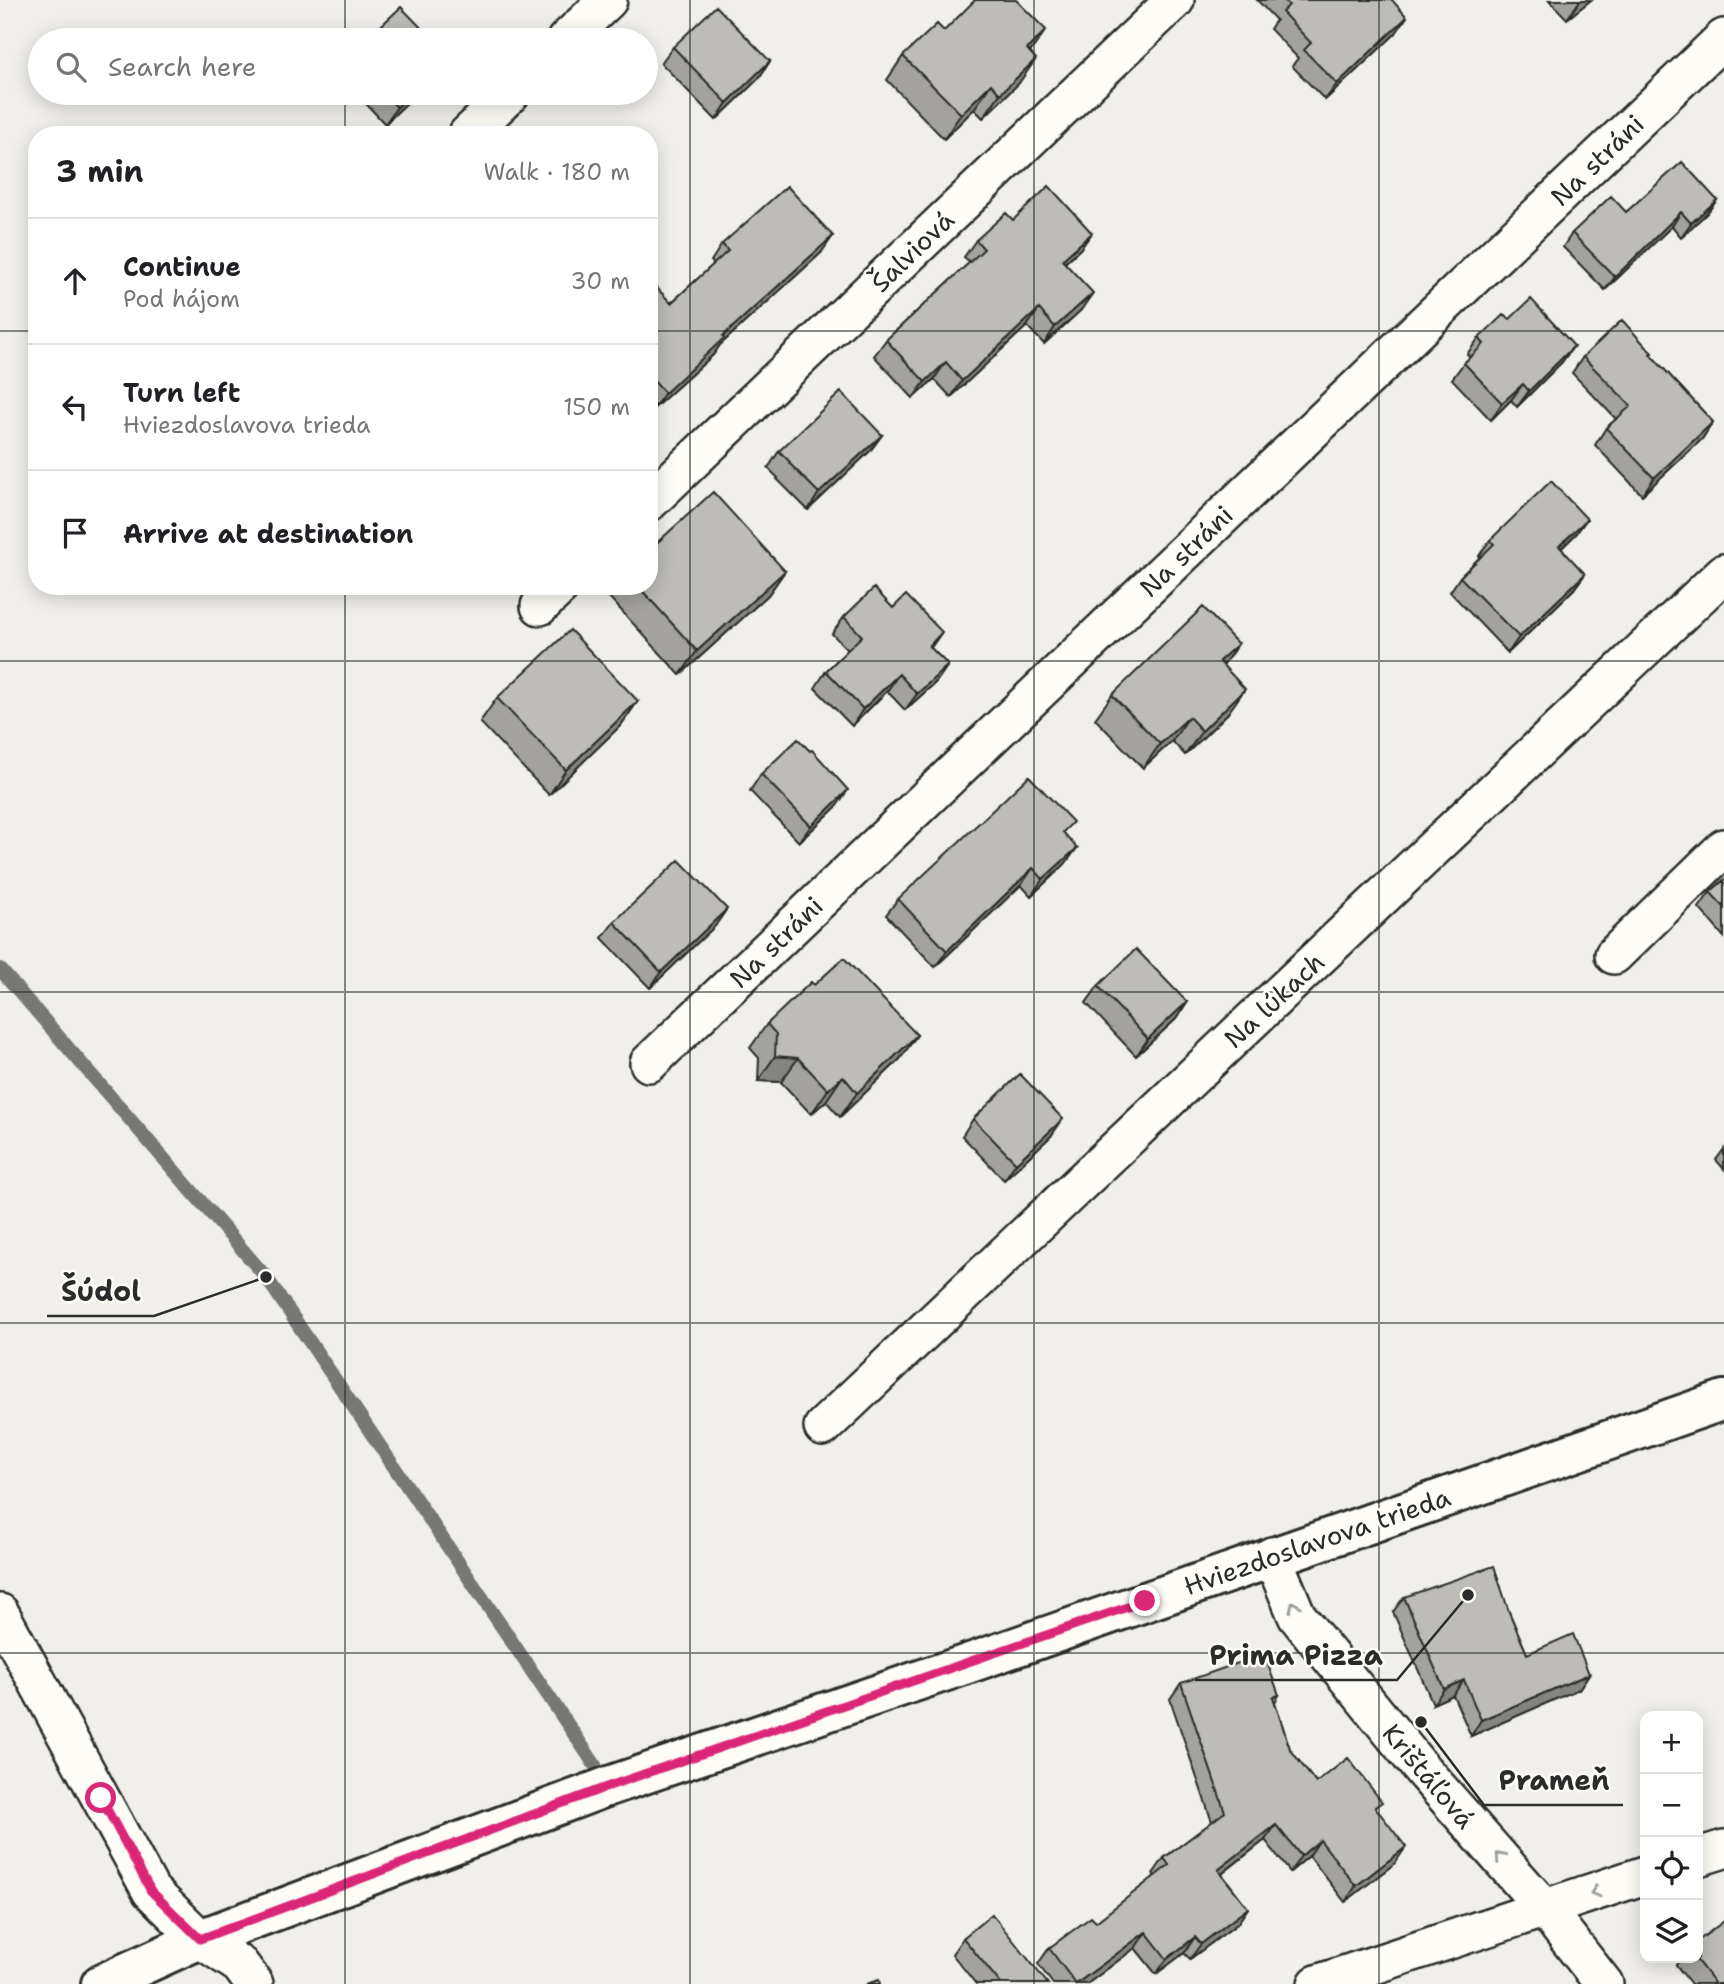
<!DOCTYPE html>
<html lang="en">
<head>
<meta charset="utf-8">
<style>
	:root { --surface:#fff; --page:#f6f6f6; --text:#202124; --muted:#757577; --line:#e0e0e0 }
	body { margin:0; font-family:"Shantell Sans",sans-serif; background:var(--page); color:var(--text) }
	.controls { position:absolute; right:21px; bottom:21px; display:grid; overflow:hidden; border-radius:14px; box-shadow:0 4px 18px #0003 }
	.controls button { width:63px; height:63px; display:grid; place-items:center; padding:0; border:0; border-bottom:2px solid var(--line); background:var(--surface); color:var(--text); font:35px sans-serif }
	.stop { position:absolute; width:21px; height:21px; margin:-16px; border:5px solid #db2777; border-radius:50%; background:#fff }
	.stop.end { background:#db2777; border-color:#fff; box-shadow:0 2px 7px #0008 }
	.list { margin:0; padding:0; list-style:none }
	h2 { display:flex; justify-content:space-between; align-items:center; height:91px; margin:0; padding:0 28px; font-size:30px }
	h2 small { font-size:23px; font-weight:400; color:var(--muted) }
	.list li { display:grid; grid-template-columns:46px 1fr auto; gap:21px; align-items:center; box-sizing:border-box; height:126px; padding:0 28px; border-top:2px solid var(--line) }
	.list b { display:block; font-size:26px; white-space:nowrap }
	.list p { margin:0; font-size:23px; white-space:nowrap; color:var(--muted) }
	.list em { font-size:23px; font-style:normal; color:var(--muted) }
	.icon { flex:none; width:38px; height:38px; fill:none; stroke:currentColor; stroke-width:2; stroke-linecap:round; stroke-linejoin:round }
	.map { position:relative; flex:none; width:1724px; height:1984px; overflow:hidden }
	.search { position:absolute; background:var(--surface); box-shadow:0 4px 18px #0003; left:28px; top:28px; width:630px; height:77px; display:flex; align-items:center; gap:18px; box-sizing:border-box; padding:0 24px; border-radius:38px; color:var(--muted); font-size:26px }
	.panel { position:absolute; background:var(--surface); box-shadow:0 4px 18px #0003; left:28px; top:126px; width:630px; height:469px; border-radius:28px }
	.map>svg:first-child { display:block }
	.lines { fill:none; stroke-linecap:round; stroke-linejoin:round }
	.stream { stroke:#777775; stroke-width:14 }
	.street-casing { stroke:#2b2b2b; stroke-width:42 }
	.secondary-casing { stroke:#2b2b2b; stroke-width:44 }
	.street { stroke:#fdfcf7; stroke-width:37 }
	.secondary { stroke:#fdfcf7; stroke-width:38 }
	.wall { fill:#a3a29e; stroke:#2b2b2b; stroke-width:2 }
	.shaded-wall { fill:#848481; stroke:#2b2b2b; stroke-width:2 }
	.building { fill:#bdbcb8; stroke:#2b2b2b; stroke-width:2 }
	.oneway { stroke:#9e9e9b }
	.route { stroke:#db2777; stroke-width:9 }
	.grid { fill:none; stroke:#2b2b2b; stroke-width:2; stroke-opacity:0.55 }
	.labels { text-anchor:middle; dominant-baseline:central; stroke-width:5; stroke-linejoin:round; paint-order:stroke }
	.street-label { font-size:26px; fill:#2b2b2b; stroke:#fdfcf7 }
	.leader { fill:none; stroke:#2b2b2b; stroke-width:2.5 }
	.callout-dot { fill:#2b2b2b; stroke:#fdfcf7; stroke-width:2.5 }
	.callout-label { font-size:28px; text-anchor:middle; font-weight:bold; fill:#2b2b2b; stroke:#fdfcf7; stroke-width:5; stroke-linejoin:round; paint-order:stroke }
</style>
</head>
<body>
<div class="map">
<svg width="1724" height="1984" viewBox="0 0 1724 1984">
	<rect width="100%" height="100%" fill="#f0efeb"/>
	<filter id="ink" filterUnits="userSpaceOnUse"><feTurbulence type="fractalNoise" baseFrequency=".0143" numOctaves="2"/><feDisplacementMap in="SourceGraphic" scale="14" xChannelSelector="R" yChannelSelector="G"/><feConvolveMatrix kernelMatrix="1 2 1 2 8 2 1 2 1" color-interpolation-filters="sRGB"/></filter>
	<g filter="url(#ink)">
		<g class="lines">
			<path class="stream" d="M 0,969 L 266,1277 L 595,1765"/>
			<g class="street-casing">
				<path id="street" d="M 566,40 L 608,0
					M 467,135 L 511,93
					M 649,502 L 1175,0
					M 540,606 L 561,586
					M 1614,955 L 1724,848
					M 649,1063 L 1724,38
					M 823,1427 L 1724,573
					M 1272,1556 L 1297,1616 L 1424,1772 L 1545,1909 L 1604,1984
					M 0,1613 L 151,1891 L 200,1939 L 240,1965 L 254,1984
					M 1698,1857 L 1724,1849
					M 1317,1984 L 1645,1875"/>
			</g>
			<g class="secondary-casing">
				<path id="secondary" d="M 101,1984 L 200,1939 L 609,1786 L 967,1664 L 1724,1400"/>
			</g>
			<use href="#street" class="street"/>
			<use href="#secondary" class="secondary"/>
		</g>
		<path class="wall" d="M 1257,0 L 1392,0 L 1396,33 L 1325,100 L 1292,66 L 1298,58 L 1270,29 L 1276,20 Z
			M 1549,0 L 1591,0 L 1567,19 Z
			M 944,31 L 1030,52 L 1019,83 L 983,118 L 974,109 L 944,139 L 887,80 L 903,56 Z
			M 673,47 L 770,61 L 759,78 L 716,120 L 661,63 Z
			M 356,93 L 417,93 L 385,124 Z
			M 1717,200 L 1707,213 L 1681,237 L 1672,226 L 1605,290 L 1563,247 L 1572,233 L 1626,212 Z
			M 1013,220 L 1092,233 L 1080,249 L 1065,263 L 1081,310 L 1044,344 L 1027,326 L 951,397 L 934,379 L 913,398 L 874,356 L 886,340 L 970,262 L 964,257 L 976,240 Z
			M 722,244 L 821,253 L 720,345 L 713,355 L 653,409 L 649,405 L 649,292 L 671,303 L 714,264 L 711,261 Z
			M 1479,338 L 1562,362 L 1517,407 L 1511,400 L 1491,420 L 1452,379 L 1464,363 L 1470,357 L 1467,354 Z
			M 1651,355 L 1713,422 L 1702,439 L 1642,495 L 1595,445 L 1606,428 L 1616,419 L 1572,373 L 1583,357 Z
			M 882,435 L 870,451 L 808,510 L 777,479 L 778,478 L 768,468 L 779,451 Z
			M 1576,534 L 1561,549 L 1585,574 L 1574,589 L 1508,653 L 1450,592 L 1460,577 L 1480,557 L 1479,556 L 1490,540 Z
			M 785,571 L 768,595 L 680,675 L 608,596 L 615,586 L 649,586 Z
			M 844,617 L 931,648 L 948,665 L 936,682 L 905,710 L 887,691 L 852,726 L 815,688 L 826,671 L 848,650 L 832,634 Z
			M 1238,644 L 1223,665 L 1228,713 L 1185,755 L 1172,741 L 1143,768 L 1095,719 L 1112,695 Z
			M 497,698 L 638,701 L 621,725 L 549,795 L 480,722 Z
			M 761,774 L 836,807 L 799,842 L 750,791 Z
			M 1077,848 L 1065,864 L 1031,896 L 1021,885 L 935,967 L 886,915 L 898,899 Z
			M 1724,880 L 1724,937 L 1699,908 L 1710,892 Z
			M 614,922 L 715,926 L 650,988 L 602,938 Z
			M 814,985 L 917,1035 L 900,1059 L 840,1117 L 826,1101 L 811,1114 L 781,1082 L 758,1081 L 759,1058 L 750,1048 L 767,1024 Z
			M 1098,986 L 1187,1002 L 1176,1019 L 1136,1056 L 1086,1003 Z
			M 973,1119 L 1051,1136 L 1004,1180 L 962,1136 Z
			M 1724,1149 L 1724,1169 L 1716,1160 Z
			M 1404,1597 L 1509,1612 L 1527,1654 L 1589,1674 L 1579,1689 L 1471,1736 L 1453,1695 L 1433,1704 L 1393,1612 Z
			M 1181,1683 L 1279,1695 L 1275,1702 L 1290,1749 L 1316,1783 L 1377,1810 L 1395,1863 L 1345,1902 L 1309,1856 L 1290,1872 L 1265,1840 L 1222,1874 L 1248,1908 L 1237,1924 L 1190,1959 L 1184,1953 L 1156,1974 L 1135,1948 L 1087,1984 L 1053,1984 L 1038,1964 L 1049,1948 L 1096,1922 L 1155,1877 L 1153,1874 L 1164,1858 L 1212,1822 L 1170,1699 Z
			M 963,1938 L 1048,1984 L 976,1984 L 952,1954 Z
			M 1681,1958 L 1698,1958 L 1724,1984 L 1691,1984 L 1676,1965 Z"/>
		<path class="shaded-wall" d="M 1582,0 L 1591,0 L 1567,19 L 1579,2 Z
			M 1407,17 L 1396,33 L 1325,100 L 1337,84 Z
			M 1046,30 L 1029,54 L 1027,49 Z
			M 1036,59 L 1019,83 L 983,118 L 1000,94 Z
			M 770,61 L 759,78 L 716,120 L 727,103 Z
			M 991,84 L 974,109 L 944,139 L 961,114 Z
			M 412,93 L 417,93 L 385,124 L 397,107 Z
			M 1717,200 L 1707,213 L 1681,237 L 1691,223 Z
			M 1681,212 L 1672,226 L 1605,290 L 1615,277 Z
			M 1092,233 L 1080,249 L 1050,276 L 1062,260 Z
			M 833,236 L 821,253 L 720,345 L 713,355 L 653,409 L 665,393 L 723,336 Z
			M 1093,293 L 1081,310 L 1044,344 L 1055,327 Z
			M 1039,309 L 1027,326 L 951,397 L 962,381 Z
			M 1574,346 L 1562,362 L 1517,407 L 1529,391 Z
			M 946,362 L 934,379 L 913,398 L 925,382 Z
			M 1523,384 L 1511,400 L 1491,420 L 1502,403 Z
			M 1713,422 L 1702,439 L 1642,495 L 1654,478 Z
			M 882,435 L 870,451 L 808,510 L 819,493 Z
			M 1587,519 L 1576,534 L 1548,561 L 1559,546 Z
			M 785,571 L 768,595 L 680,675 L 697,651 Z
			M 1585,574 L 1574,589 L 1508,653 L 1519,637 Z
			M 942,632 L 930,649 L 929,646 Z
			M 1238,644 L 1221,668 L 1219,661 Z
			M 948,665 L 936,682 L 905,710 L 917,694 Z
			M 899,674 L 887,691 L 852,726 L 863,709 Z
			M 1245,689 L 1228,713 L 1185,755 L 1202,731 Z
			M 638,701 L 621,725 L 549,795 L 566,770 Z
			M 1189,717 L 1172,741 L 1143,768 L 1160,744 Z
			M 848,790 L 836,807 L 799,842 L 811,826 Z
			M 1077,848 L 1065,864 L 1031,896 L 1043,879 Z
			M 1033,868 L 1021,885 L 935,967 L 947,951 Z
			M 727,909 L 715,926 L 650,988 L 661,972 Z
			M 1187,1002 L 1176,1019 L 1136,1056 L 1148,1039 Z
			M 917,1035 L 900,1059 L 840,1117 L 857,1093 Z
			M 775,1056 L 798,1058 L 781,1082 L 758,1081 Z
			M 843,1076 L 826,1101 L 811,1114 L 828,1090 Z
			M 1063,1119 L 1051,1136 L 1004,1180 L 1016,1163 Z
			M 1589,1674 L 1579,1689 L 1471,1736 L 1481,1720 Z
			M 1464,1680 L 1453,1695 L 1433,1704 L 1444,1689 Z
			M 1276,1825 L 1265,1840 L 1207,1885 L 1218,1870 Z
			M 1320,1840 L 1309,1856 L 1290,1872 L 1301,1856 Z
			M 1406,1847 L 1395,1863 L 1345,1902 L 1356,1886 Z
			M 1248,1908 L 1237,1924 L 1190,1959 L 1201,1944 Z
			M 1146,1932 L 1135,1948 L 1087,1984 L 1076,1984 Z
			M 1195,1937 L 1184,1953 L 1156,1974 L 1167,1959 Z"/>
		<path class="building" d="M 975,0 L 1016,0 L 1046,30 L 1027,49 L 1036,59 L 1000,94 L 991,84 L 961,114 L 903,56 L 937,24 L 944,31 Z
			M 1284,0 L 1392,0 L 1407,17 L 1337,84 L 1304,50 L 1311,43 L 1282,12 L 1289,5 Z
			M 716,6 L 770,61 L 727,103 L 673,47 Z
			M 401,7 L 433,40 L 366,40 Z
			M 383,93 L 412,93 L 397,107 Z
			M 1682,162 L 1717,200 L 1691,223 L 1681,212 L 1615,277 L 1572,233 L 1611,196 L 1626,212 Z
			M 787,186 L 833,236 L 723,336 L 724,338 L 665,393 L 649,376 L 649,292 L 655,286 L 671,303 L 728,251 L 722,244 Z
			M 1049,186 L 1092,233 L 1062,260 L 1093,293 L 1055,327 L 1039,309 L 962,381 L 946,362 L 925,382 L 886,340 L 984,249 L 976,240 L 1006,213 L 1013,220 Z
			M 1531,299 L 1574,346 L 1529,391 L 1523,384 L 1502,403 L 1464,363 L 1484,344 L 1479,338 L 1504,314 L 1510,319 Z
			M 1622,320 L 1652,353 L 1650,354 L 1713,422 L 1654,478 L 1606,428 L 1631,406 L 1583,357 Z
			M 841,392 L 882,435 L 819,493 L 789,463 L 790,462 L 779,451 Z
			M 1551,481 L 1587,519 L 1559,546 L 1585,574 L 1519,637 L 1460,577 L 1494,544 L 1490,540 Z
			M 713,492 L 785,571 L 697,651 L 638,586 L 649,586 L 649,550 Z
			M 874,588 L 893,608 L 906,595 L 942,632 L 929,646 L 948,665 L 917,694 L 899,674 L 863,709 L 826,671 L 862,636 L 844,617 Z
			M 1203,607 L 1238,644 L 1219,661 L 1245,689 L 1202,731 L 1189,717 L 1160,744 L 1112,695 Z
			M 570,630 L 638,701 L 566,770 L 497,698 Z
			M 798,739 L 810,751 L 812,750 L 848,790 L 811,826 L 761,774 Z
			M 1029,776 L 1073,822 L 1063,832 L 1077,848 L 1043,879 L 1033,868 L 947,951 L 898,899 Z
			M 679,860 L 727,909 L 661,972 L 614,922 Z
			M 1724,880 L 1724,907 L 1710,892 Z
			M 1136,949 L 1187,1002 L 1148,1039 L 1098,986 Z
			M 844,958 L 917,1035 L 857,1093 L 843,1076 L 828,1090 L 798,1058 L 775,1056 L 776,1034 L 767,1024 L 811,982 L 814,985 Z
			M 1020,1074 L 1063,1119 L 1016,1163 L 973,1119 Z
			M 1494,1566 L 1509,1612 L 1527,1654 L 1573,1634 L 1589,1674 L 1481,1720 L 1464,1680 L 1444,1689 L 1404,1597 Z
			M 1264,1654 L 1279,1695 L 1273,1697 L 1290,1749 L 1316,1783 L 1348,1758 L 1382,1802 L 1375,1807 L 1406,1847 L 1356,1886 L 1320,1840 L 1301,1856 L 1276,1825 L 1218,1870 L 1248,1908 L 1201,1944 L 1195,1937 L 1167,1959 L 1146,1932 L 1076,1984 L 1049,1948 L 1091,1917 L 1096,1922 L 1169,1865 L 1164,1858 L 1225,1812 L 1181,1683 Z
			M 992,1914 L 1048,1984 L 1001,1984 L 963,1938 Z
			M 1724,1921 L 1724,1984 L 1715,1984 L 1695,1958 L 1698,1958 L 1698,1941 Z
			M 879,1980 L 880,1984 L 866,1984 Z"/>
		<defs><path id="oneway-chevron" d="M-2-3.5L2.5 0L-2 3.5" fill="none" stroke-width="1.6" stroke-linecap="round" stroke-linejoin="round" transform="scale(1.75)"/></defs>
		<g class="oneway">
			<use href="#oneway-chevron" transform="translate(1294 1606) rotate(-114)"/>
			<use href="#oneway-chevron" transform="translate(1500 1857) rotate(-132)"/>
			<use href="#oneway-chevron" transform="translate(1595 1892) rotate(162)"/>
		</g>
	</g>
	<g class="lines" filter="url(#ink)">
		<path class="route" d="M 101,1798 L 151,1891 L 200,1939 L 609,1786 L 1145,1601"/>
	</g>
	<path class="grid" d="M 345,0 L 345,40M 690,0 L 690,1984M 1034,0 L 1034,1984M 1379,0 L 1379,1984M 345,93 L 345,135M 0,331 L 37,331M 649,331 L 1724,331M 345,586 L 345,1984M 0,661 L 1724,661M 0,992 L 1724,992M 0,1323 L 1724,1323M 0,1653 L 1724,1653"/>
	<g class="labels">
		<g class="street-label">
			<text transform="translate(1597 160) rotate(-44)">Na stráni</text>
			<text transform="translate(912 251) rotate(-44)">Šalviová</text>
			<text transform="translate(1186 551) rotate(-44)">Na stráni</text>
			<text transform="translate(776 942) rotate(-44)">Na stráni</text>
			<text transform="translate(1274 1000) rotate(-43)">Na lúkach</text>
			<text transform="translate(1317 1541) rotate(-19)">Hviezdoslavova trieda</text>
			<text transform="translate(1429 1776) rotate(50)">Krištáľová</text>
		</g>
	</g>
	<path class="leader" d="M266 1277L154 1316H47M1468 1595L1397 1680H1195M1421 1722L1484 1805H1623"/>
	<g class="callout-dot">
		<circle cx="266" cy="1277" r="7"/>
		<circle cx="1468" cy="1595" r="7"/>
		<circle cx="1421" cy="1722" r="7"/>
	</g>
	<g class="callout-label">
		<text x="101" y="1301">Šúdol</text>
		<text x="1296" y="1665">Prima Pizza</text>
		<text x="1554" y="1790">Prameň</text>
	</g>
</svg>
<div class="controls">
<button>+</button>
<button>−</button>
<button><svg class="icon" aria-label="locate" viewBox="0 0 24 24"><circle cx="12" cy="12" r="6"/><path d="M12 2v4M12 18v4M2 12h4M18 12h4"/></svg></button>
<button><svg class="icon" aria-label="layers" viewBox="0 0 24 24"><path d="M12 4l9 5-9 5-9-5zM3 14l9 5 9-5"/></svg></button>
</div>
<div class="stop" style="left:101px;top:1798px"></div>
<div class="stop end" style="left:1145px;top:1601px"></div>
<div class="search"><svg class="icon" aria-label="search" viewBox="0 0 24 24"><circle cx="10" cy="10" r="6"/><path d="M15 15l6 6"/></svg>Search here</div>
<section class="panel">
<h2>3 min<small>Walk · 180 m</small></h2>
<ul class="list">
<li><svg class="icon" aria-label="ahead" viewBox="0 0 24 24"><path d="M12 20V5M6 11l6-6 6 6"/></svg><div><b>Continue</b><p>Pod hájom</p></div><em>30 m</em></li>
<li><svg class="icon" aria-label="left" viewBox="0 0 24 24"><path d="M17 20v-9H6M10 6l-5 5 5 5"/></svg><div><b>Turn left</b><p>Hviezdoslavova trieda</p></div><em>150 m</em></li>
<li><svg class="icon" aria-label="arrive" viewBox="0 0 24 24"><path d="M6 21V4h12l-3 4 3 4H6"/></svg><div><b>Arrive at destination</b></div></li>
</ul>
</section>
</div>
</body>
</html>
